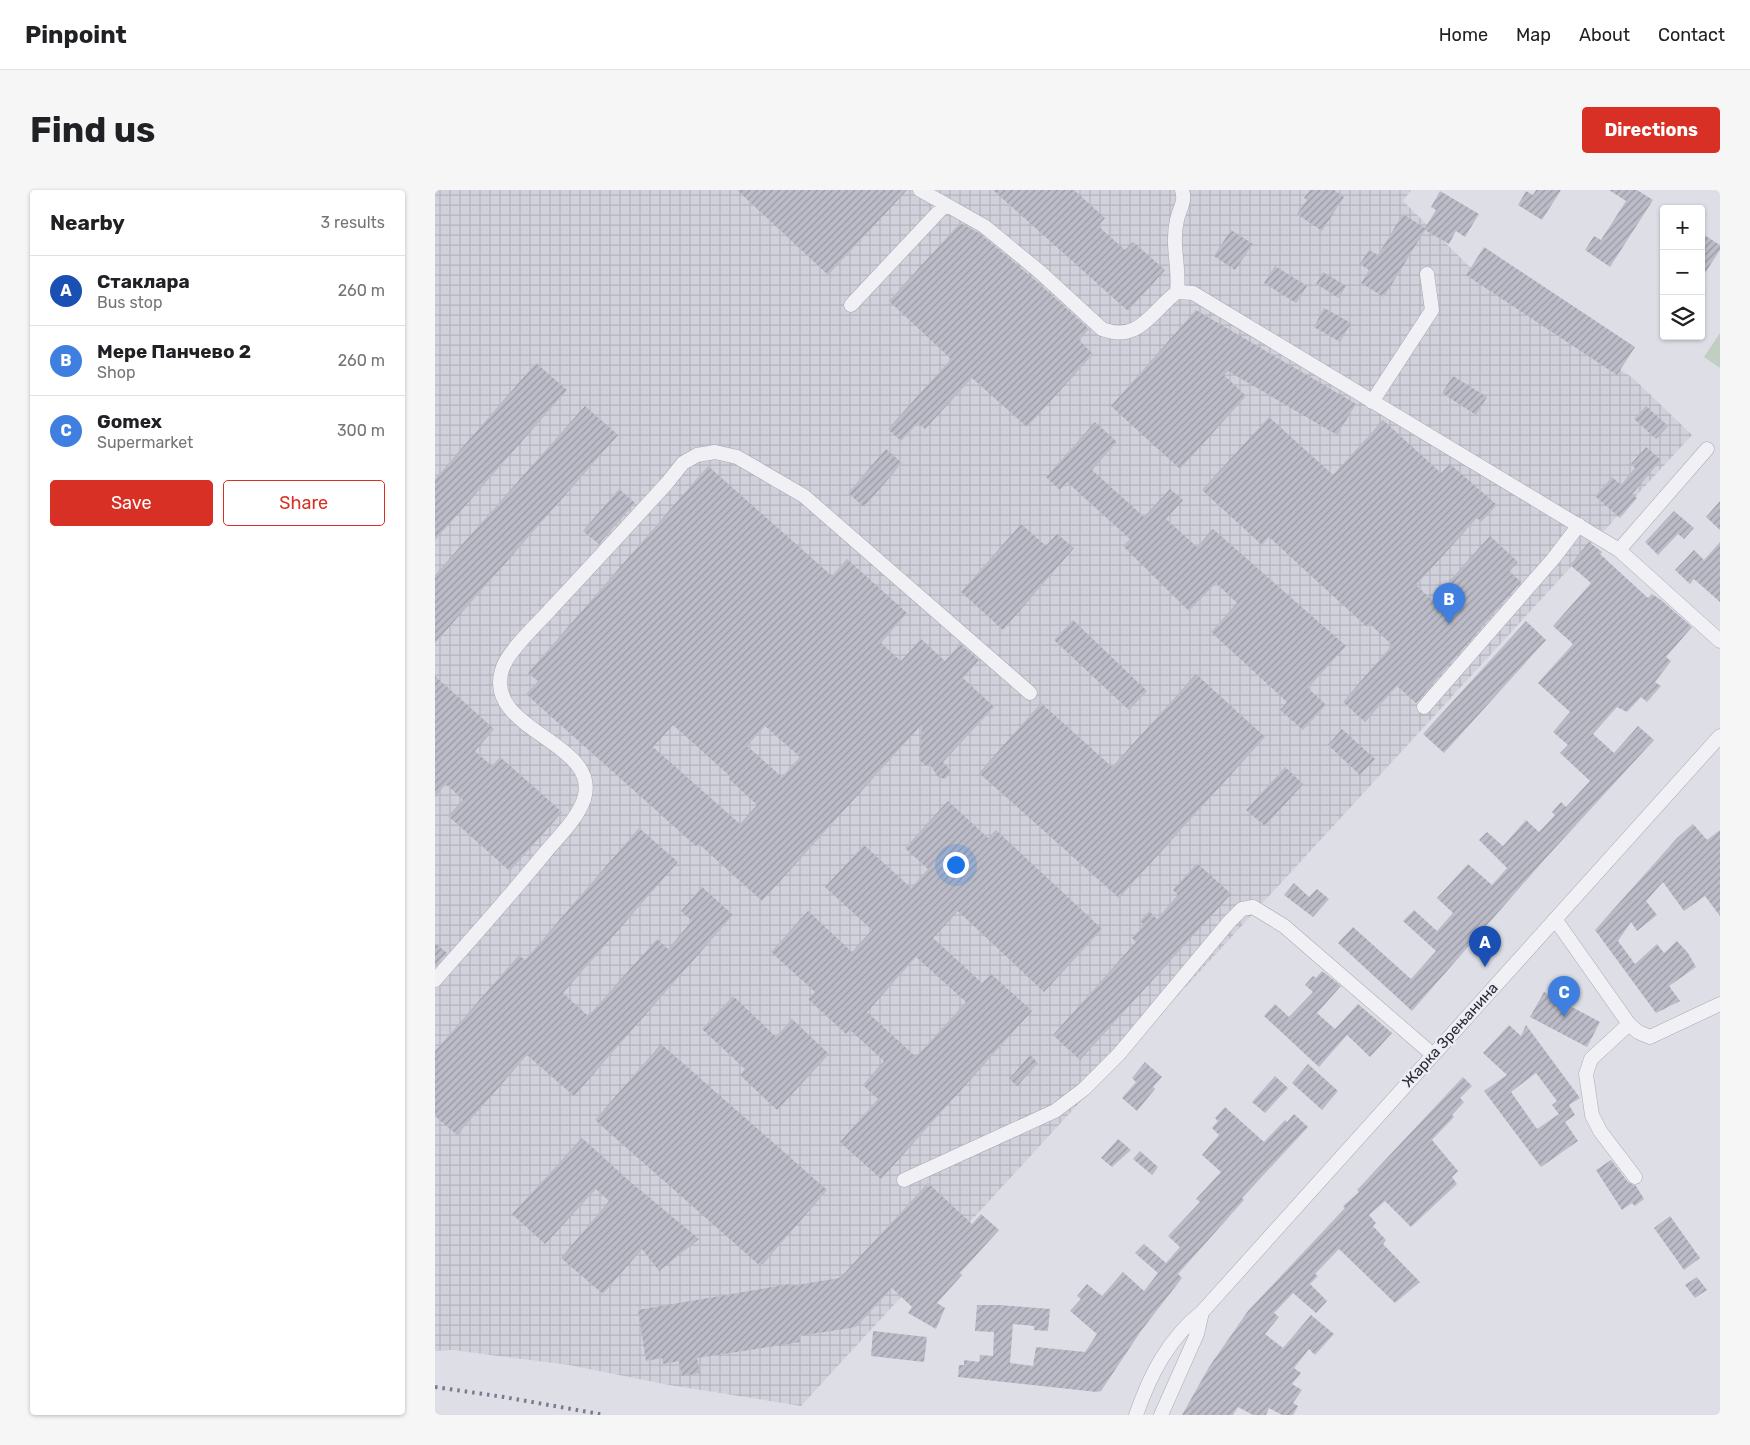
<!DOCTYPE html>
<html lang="en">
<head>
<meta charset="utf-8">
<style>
	:root { --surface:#fff; --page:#f6f6f6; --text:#202124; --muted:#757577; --line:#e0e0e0; --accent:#d93025 }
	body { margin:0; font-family:Rubik,sans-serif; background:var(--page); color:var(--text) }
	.controls { position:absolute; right:15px; top:15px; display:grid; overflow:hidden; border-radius:5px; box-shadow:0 1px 4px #0004 }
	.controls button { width:45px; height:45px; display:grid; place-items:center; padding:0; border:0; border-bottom:1px solid var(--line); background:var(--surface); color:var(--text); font:25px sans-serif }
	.you { position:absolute; left:520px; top:674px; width:18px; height:18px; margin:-12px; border:4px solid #fff; border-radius:50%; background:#1a73e8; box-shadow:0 0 0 8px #1a73e833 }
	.badge { display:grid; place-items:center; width:32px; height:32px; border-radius:50%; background:var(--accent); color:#fff; font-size:16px; font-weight:700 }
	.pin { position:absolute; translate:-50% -41px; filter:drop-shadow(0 1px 2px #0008) }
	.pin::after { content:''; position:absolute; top:26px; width:18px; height:15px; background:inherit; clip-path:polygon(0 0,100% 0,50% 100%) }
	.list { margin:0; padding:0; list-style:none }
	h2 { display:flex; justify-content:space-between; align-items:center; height:65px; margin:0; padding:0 20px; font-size:21px }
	h2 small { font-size:16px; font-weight:400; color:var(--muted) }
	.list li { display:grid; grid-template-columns:32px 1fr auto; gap:15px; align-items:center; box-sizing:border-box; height:70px; padding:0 20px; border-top:1px solid var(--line) }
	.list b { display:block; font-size:19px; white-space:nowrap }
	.list p { margin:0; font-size:16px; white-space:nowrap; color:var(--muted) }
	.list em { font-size:16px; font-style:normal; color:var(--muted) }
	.actions { display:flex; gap:10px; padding:15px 20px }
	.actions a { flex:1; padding:11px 0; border:1px solid var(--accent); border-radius:5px; text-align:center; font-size:18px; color:var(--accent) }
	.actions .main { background:var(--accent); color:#fff }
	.icon { flex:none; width:28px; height:28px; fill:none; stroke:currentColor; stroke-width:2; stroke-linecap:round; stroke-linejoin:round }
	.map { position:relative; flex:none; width:1285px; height:1225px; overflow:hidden; border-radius:5px }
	header { display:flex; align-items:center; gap:30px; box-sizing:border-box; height:70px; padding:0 25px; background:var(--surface); border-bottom:1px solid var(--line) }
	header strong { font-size:24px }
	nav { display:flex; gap:28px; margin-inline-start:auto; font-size:18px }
	.intro { display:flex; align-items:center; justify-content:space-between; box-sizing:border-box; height:120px; padding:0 30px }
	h1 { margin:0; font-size:35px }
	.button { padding:12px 22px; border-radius:5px; background:var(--accent); color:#fff; font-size:18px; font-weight:700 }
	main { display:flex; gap:30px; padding:0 30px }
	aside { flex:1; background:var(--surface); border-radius:5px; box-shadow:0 1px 4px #0004 }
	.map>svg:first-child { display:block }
	.industrial { fill:url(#industrial-grid) }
	.green { fill:#c0cfc1 }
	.building { fill:url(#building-hatch); fill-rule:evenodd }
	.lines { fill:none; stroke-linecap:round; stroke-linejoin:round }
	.minor-casing { stroke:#a8a9b3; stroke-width:15 }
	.minor { stroke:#f0f0f5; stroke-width:14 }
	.rail { stroke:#797a8e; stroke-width:4; stroke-dasharray:2.5 5; stroke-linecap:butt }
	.labels { text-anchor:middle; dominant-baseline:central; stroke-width:4.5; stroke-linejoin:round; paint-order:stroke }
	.street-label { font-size:15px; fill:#292a3b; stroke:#edeef4 }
</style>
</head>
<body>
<header>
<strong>Pinpoint</strong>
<nav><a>Home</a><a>Map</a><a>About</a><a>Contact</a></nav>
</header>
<div class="intro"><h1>Find us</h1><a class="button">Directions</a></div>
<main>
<aside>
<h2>Nearby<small>3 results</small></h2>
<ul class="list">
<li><span class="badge" style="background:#1a4fb4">A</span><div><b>Стаклара</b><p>Bus stop</p></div><em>260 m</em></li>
<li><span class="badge" style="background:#3f7fe0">B</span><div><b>Мере Панчево 2</b><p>Shop</p></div><em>260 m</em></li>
<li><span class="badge" style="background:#3f7fe0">C</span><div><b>Gomex</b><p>Supermarket</p></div><em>300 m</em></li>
</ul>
<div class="actions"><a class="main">Save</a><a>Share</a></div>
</aside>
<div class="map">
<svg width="1285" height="1225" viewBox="0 0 1285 1225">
	<defs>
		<pattern id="industrial-grid" width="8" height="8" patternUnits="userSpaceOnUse" patternTransform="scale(1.25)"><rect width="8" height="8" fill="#d0d1db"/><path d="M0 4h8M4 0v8" fill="none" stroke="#b3b4bd"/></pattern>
		<pattern id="building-hatch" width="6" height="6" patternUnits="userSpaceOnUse" patternTransform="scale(1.25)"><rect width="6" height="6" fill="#bcbcc8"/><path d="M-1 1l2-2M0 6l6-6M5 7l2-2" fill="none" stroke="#9999a4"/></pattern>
	</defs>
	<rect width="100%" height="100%" fill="#dedfe6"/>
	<path class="industrial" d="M 0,0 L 976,0 L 968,11 L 1042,84 L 1198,188 L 1257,245 L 366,1216 L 234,1195 L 134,1175 L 17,1160 L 0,1161 Z"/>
	<path class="green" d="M 1285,143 L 1285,178 L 1269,167 Z"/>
	<path class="building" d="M 302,0 L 472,0 L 393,85 Z
		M 558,0 L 639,0 L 670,28 L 663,36 L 690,60 L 698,52 L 730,80 L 693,121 Z
		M 875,0 L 899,0 L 909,7 L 887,41 L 862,24 L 872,10 L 869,8 Z
		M 1101,0 L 1126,0 L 1107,30 L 1083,15 L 1091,1 L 1098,5 Z
		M 1174,0 L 1202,0 L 1218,10 L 1175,77 L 1150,60 L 1159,46 L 1166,50 L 1191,11 Z
		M 1005,1 L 1044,24 L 1030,47 L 1021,41 L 1014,54 L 990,40 L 949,107 L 926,93 L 934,80 L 925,74 L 934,60 L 943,65 L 968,24 L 990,38 L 1001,20 L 996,17 Z
		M 525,33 L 544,43 L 599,89 L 654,139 L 644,150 L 658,164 L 592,237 L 537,188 L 490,239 L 483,233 L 466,251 L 453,239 L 516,169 L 454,111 Z
		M 796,40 L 818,54 L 800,80 L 779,66 Z
		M 1266,43 L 1285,55 L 1285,60 L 1266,89 Z
		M 1049,57 L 1200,157 L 1182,185 L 1031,85 Z
		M 840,76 L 872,96 L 861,113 L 829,93 Z
		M 888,82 L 911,96 L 904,108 L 881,94 Z
		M 889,118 L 916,133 L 905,152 L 879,137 Z
		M 761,120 L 921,214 L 902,245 L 793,181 L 789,185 L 811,206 L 745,279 L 676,216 Z
		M 101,173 L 132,200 L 0,350 L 0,289 Z
		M 1018,186 L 1052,207 L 1041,225 L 1007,203 Z
		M 150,216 L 183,245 L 0,453 L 0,385 Z
		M 1211,216 L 1233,236 L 1221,249 L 1199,229 Z
		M 834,227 L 898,285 L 948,230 L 1006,283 L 1015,274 L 1062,315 L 1046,332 L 1042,328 L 981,395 L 997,410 L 1055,346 L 1083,372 L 1074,381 L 1086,392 L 981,513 L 962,496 L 930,532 L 908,512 L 957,455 L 935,434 L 932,437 L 834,347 L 827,355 L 767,300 Z
		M 660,232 L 682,252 L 657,280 L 709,327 L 735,299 L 748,310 L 731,329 L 762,357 L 778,339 L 911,456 L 873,498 L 891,515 L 868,540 L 845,520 L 852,512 L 776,442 L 802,413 L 781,393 L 754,421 L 688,356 L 695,349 L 632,292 L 625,300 L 611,287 Z
		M 1211,257 L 1226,270 L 1197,304 L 1202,308 L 1185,328 L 1160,306 L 1177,287 L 1186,295 L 1200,278 L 1196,274 Z
		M 451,259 L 467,273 L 429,317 L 413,303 Z
		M 273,276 L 397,386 L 412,369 L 472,423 L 446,453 L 466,471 L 486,449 L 510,471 L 525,454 L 544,470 L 528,488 L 559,517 L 508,572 L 516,581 L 510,589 L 503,587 L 496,576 L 490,575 L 484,570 L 487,534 L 327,711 L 264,654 L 261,656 L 91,504 L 103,491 L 93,483 ZM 238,535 L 296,587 L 294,589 L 322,615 L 305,634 L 218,557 ZM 330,536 L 365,567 L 347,587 L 312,556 Z
		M 184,299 L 200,313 L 164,354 L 148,341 Z
		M 1285,311 L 1285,340 L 1271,327 Z
		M 1239,321 L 1259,338 L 1249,349 L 1243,344 L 1223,365 L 1210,352 Z
		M 586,334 L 611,356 L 622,344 L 639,358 L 568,440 L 526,402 Z
		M 1154,352 L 1167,362 L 1165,364 L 1213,408 L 1217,404 L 1226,410 L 1257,437 L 1231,467 L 1236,471 L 1220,492 L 1226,496 L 1212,512 L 1206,507 L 1192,522 L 1182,517 L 1158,544 L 1179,563 L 1203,536 L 1219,550 L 1109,670 L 977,821 L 903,753 L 918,737 L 976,789 L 1001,761 L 968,731 L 979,720 L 1002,741 L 1018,723 L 1002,708 L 1033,674 L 1057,695 L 1072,678 L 1044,650 L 1052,642 L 1068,656 L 1091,630 L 1104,642 L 1120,625 L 1117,622 L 1126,612 L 1131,617 L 1155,591 L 1125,563 L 1133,555 L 1118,542 L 1135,522 L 1103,493 L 1138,454 L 1118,436 L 1156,393 L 1135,375 Z
		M 1285,352 L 1285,412 L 1259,389 L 1255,394 L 1240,380 L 1259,360 L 1269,370 Z
		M 638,430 L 712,501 L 694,520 L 619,450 Z
		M 1091,431 L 1111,450 L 1009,563 L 988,544 Z
		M 761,484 L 830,547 L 684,708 L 544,583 L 606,513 L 677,577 Z
		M 0,486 L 59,539 L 40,561 L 57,576 L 65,567 L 127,622 L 75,681 L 13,626 L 28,610 L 11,594 L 0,607 Z
		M 907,539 L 940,569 L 925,585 L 893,555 Z
		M 850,577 L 868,594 L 830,636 L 811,620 Z
		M 513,611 L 553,648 L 561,640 L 667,739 L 609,802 L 523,721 L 498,748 L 547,793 L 556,784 L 597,821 L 446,989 L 405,952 L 443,909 L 428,895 L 449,871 L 415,840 L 411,844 L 373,809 L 380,802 L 336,762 L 373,721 L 417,762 L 437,740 L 390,697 L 429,655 L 476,698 L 493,679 L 470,658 ZM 481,767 L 531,812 L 481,867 L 432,822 Z
		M 1258,634 L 1272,650 L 1285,640 L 1285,726 L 1270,706 L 1249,721 L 1228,692 L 1211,711 L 1222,725 L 1202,741 L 1196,732 L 1183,751 L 1200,774 L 1222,754 L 1229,763 L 1242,751 L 1253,763 L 1261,777 L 1234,796 L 1245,811 L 1221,823 L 1160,740 L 1242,648 Z
		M 204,638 L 243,672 L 128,803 L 153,826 L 222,749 L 233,759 L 257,731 L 246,721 L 267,697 L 298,725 L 139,906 L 92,865 L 22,945 L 0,926 L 0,861 L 84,765 L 90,770 Z
		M 762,673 L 796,704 L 645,870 L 618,845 L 701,752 L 697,748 L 709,735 L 705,731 L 714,721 L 722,729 L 743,705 L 738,700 Z
		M 859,693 L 874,707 L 882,699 L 894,709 L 878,727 L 849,705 Z
		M 0,753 L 12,763 L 0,777 Z
		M 887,781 L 906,796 L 882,823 L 900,839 L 923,814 L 957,843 L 935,867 L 912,845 L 884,877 L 829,826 L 840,814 L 854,827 L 878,802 L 870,795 L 878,786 L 881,788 Z
		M 1109,802 L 1165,832 L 1152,857 L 1095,827 Z
		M 298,806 L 341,847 L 357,829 L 394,864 L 342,920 L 305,885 L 310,879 L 267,839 Z
		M 1074,835 L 1086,846 L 1091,835 L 1145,908 L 1134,915 L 1140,925 L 1130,932 L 1143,951 L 1106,977 L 1049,901 L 1072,885 L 1048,863 ZM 1101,883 L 1122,911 L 1117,915 L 1130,932 L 1124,924 L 1102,939 L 1076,902 Z
		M 226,854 L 392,1000 L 328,1074 L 323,1074 L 160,930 Z
		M 595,865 L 603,873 L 582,896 L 574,889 Z
		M 710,872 L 727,887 L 718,897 L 720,899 L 702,921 L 687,908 L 701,892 L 697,888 Z
		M 873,874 L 903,901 L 887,920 L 857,893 Z
		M 840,886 L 853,898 L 830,923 L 817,912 Z
		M 1028,887 L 1037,896 L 1025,908 L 1029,912 L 1017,925 L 1019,927 L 997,950 L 1023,981 L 1017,987 L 1022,994 L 976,1037 L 950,1011 L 934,1025 L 941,1033 L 938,1036 L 951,1050 L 948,1054 L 985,1092 L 960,1113 L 904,1059 L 880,1084 L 883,1086 L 875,1094 L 892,1111 L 881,1123 L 858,1103 L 839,1123 L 844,1127 L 830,1144 L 848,1158 L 876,1125 L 899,1144 L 880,1165 L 874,1159 L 859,1178 L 866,1183 L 857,1194 L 867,1200 L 858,1213 L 863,1216 L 858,1225 L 847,1225 L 834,1218 L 831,1225 L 818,1225 L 803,1217 L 798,1225 L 747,1225 L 774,1177 L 813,1121 L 910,1018 L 908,1016 L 924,1002 L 922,1000 Z
		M 790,917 L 829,952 L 850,930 L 852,932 L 859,924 L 873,937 L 807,1008 L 809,1010 L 743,1084 L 747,1088 L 706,1141 L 666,1201 L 662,1202 L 523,1187 L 524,1175 L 529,1175 L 529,1170 L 544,1172 L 545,1165 L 558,1166 L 559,1142 L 540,1141 L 542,1115 L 564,1115 L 615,1119 L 613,1141 L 599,1140 L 599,1136 L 578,1134 L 575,1173 L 598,1176 L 601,1157 L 650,1162 L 662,1144 L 635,1121 L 646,1109 L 642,1106 L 652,1094 L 667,1106 L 688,1082 L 709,1101 L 723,1083 L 700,1063 L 709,1054 L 731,1073 L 745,1057 L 733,1046 L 765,1012 L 761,1009 L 786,982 L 767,965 L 784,945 L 777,938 L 783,931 L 780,928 Z
		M 147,948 L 193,990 L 264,1049 L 224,1081 L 207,1059 L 168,1104 L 126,1068 L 174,1011 L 161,999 L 110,1054 L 77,1024 Z
		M 683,949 L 696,960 L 677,977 L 666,968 Z
		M 705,961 L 723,977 L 717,985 L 698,969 Z
		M 1176,970 L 1193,992 L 1201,996 L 1209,1009 L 1200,1016 L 1197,1013 L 1187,1020 L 1161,980 Z
		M 493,993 L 537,1034 L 546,1024 L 564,1040 L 525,1083 L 527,1085 L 502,1113 L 510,1118 L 501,1139 L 473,1123 L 477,1117 L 457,1098 L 421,1137 L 364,1146 L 365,1152 L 354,1154 L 262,1168 L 265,1183 L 247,1186 L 244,1171 L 228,1174 L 227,1168 L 211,1171 L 203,1120 L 355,1094 L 356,1096 L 405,1088 Z
		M 1235,1026 L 1265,1068 L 1249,1080 L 1219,1038 Z
		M 1262,1087 L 1272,1100 L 1260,1108 L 1250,1095 Z
		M 438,1141 L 492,1147 L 489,1172 L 436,1166 Z"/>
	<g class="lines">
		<g class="minor-casing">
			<path id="minor" d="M 485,0 L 549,36 L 605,82 L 667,139 C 704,153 716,122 742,102 L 758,103 L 1184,360 L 1285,451
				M 742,102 C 745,78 736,55 742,30 C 744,19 751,12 747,0
				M 416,115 L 510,15
				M 937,212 L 997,120 L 992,84
				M 1184,360 L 1272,259
				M 989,517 L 1118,369 L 1144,335
				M 1120,729 L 1194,834 L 1203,842 L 1215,847 L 1285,814
				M 0,790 C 37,748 74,707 109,664 C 122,648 142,630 149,609 C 167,552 48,541 67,480 C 71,463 102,434 114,421 C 153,379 193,336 232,293 L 248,273 L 262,265 L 280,262 L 302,267 L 369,306 L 595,503
				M 1194,834 L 1156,869 L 1151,884 L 1157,925 L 1165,941 L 1200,987
				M 469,990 L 620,921 L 649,899 L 684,864 L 794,732 L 807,719 L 818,717 L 849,736 L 997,864
				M 701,1225 C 715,1185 733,1149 767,1122 L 1285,546
				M 726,1225 L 762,1144 L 767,1122"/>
		</g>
		<use href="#minor" class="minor"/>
		<path class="rail" d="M 0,1197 L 69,1207 L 170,1225"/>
	</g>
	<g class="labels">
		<g class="street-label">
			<text transform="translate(1015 845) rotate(-48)">Жарка Зрењанина</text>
		</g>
	</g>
</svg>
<div class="controls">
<button>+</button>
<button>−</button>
<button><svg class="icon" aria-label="layers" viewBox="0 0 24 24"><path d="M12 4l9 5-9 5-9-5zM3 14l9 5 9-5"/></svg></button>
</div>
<div class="you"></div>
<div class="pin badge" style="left:1050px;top:777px;background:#1a4fb4">A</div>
<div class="pin badge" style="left:1014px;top:434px;background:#3f7fe0">B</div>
<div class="pin badge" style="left:1129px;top:827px;background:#3f7fe0">C</div>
</div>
</main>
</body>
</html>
